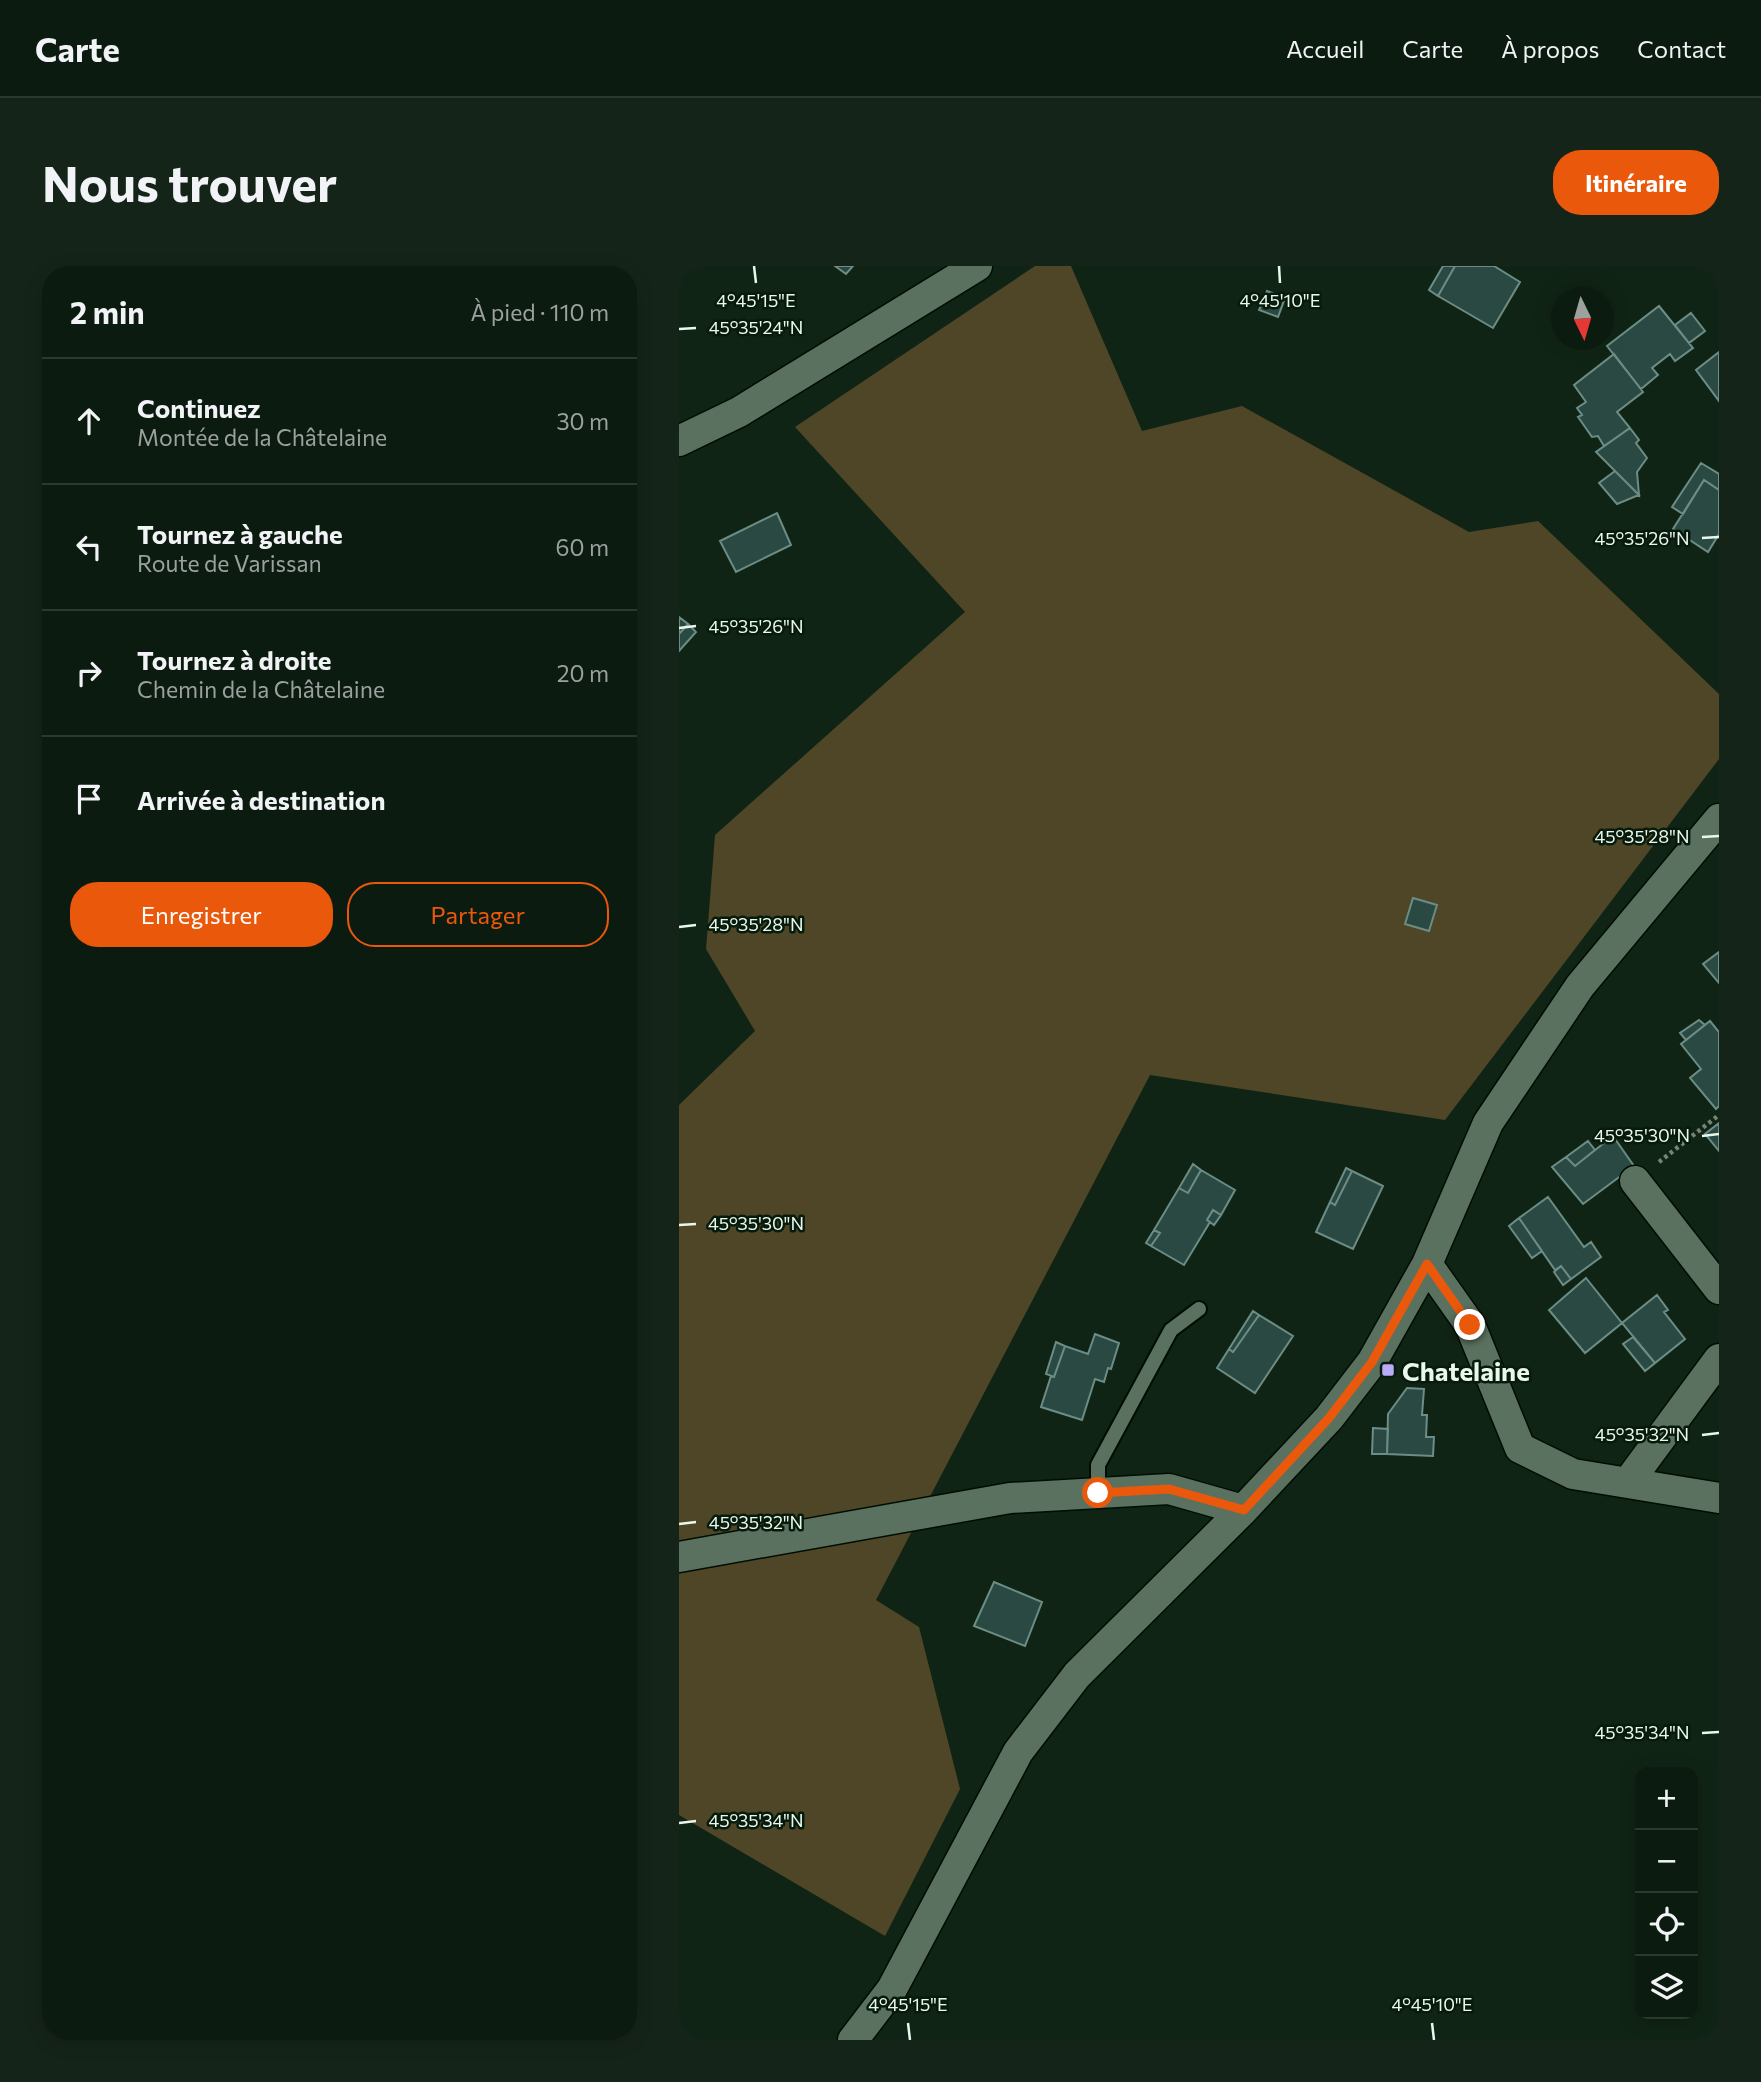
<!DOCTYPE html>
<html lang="fr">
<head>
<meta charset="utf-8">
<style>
	:root { --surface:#0c1b10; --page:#152419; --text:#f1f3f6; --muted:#9aa19f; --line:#2c3930; --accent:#ea580c }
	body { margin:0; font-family:Commissioner,sans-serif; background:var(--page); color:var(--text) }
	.controls { position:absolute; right:21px; bottom:21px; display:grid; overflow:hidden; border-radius:14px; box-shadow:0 4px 18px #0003 }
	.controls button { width:63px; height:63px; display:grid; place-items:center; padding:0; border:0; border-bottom:2px solid var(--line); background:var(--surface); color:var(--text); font:35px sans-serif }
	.compass { position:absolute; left:872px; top:21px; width:63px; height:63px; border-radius:50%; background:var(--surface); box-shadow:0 4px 18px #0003; rotate:175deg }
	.stop { position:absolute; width:21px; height:21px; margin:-16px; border:5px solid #ea580c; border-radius:50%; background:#fff }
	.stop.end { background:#ea580c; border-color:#fff; box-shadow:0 2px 7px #0008 }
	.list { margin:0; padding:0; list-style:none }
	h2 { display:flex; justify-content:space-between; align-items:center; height:91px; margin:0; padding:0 28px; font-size:30px }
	h2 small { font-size:23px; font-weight:400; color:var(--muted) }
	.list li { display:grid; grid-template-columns:46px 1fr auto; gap:21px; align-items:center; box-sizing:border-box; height:126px; padding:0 28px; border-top:2px solid var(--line) }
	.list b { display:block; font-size:26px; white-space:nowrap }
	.list p { margin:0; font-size:23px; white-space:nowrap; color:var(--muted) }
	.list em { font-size:23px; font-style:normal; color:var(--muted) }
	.actions { display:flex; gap:14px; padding:21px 28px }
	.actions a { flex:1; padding:16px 0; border:2px solid var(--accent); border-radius:28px; text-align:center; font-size:24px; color:var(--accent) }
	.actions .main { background:var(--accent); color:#fff }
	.icon { flex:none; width:38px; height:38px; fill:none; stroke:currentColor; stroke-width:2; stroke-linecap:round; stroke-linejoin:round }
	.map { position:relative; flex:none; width:1040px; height:1774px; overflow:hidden; border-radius:28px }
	header { display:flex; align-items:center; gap:42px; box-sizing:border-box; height:98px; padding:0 35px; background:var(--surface); border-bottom:2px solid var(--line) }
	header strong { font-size:33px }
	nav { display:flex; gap:38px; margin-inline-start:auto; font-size:24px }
	.intro { display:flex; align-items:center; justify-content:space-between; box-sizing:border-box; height:168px; padding:0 42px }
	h1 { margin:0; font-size:49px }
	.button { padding:18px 32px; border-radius:28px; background:var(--accent); color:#fff; font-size:24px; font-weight:700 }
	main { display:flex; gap:42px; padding:0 42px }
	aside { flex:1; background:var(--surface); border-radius:28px; box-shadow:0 4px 18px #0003 }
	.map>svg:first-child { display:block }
	.forest { fill:#4f4628 }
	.building { fill:#2a4942; stroke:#6c8d85; stroke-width:2 }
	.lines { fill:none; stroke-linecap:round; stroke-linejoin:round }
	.service-casing { stroke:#000d03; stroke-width:18 }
	.minor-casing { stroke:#000d03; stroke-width:33 }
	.path { stroke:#748477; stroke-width:4.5; stroke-dasharray:3.5 3.5; stroke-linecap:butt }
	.service { stroke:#5b715f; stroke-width:14 }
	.minor { stroke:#5b715f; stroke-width:30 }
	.route { stroke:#ea580c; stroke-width:9 }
	.ticks { fill:none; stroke:#ebf7ed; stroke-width:2.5 }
	.poi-dot { fill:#b9abf7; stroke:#071b0c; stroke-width:2.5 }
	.labels { text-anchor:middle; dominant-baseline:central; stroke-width:5; stroke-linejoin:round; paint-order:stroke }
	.poi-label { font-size:26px; font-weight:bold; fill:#ebf7ed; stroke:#071b0c; text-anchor:start }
	.ticks-label { font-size:18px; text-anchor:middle; fill:#ebf7ed; stroke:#071b0c; stroke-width:5; stroke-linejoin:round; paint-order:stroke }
</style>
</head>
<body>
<header>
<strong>Carte</strong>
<nav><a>Accueil</a><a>Carte</a><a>À propos</a><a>Contact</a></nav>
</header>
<div class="intro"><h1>Nous trouver</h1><a class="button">Itinéraire</a></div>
<main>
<aside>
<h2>2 min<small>À pied · 110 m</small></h2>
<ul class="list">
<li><svg class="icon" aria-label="ahead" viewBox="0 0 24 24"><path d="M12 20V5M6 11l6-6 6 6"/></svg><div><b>Continuez</b><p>Montée de la Châtelaine</p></div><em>30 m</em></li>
<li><svg class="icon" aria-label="left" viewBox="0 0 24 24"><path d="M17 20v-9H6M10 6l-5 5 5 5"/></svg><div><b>Tournez à gauche</b><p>Route de Varissan</p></div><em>60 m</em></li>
<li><svg class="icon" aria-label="right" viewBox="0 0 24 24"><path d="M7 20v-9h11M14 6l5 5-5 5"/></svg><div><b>Tournez à droite</b><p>Chemin de la Châtelaine</p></div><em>20 m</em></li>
<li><svg class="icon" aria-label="arrive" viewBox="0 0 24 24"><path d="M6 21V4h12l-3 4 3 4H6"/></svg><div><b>Arrivée à destination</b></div></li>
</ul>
<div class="actions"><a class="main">Enregistrer</a><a>Partager</a></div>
</aside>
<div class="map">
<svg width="1040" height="1774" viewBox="0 0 1040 1774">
	<rect width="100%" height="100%" fill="#102415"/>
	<path class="forest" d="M 356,0 L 392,0 L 463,165 L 563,140 L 790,266 L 859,255 L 1040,428 L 1040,493 L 766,854 L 471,809 L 197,1334 L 240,1361 L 281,1523 L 206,1670 L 0,1549 L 0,839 L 76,765 L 27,683 L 36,569 L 286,346 L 116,161 Z"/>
	<path class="building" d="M 156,0 L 174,0 L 167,8 Z
		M 764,0 L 776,0 L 759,30 L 750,24 Z
		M 776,0 L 815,0 L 841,16 L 814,62 L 759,30 Z
		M 588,25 L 606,32 L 599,51 L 580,44 Z
		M 980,40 L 1014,82 L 996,95 L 991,88 L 973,102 L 979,109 L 962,123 L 928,80 Z
		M 1012,47 L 1026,65 L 1010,77 L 996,59 Z
		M 1040,86 L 1040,135 L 1017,104 Z
		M 935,88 L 964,126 L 938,146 L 951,162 L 925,180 L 919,170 L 913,171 L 899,151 L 903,149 L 898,142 L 907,136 L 895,119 Z
		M 951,162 L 960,174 L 957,177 L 968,192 L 958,206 L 960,229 L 917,186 Z
		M 1022,197 L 1040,208 L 1040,224 L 1025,214 L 1004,248 L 993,241 Z
		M 936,205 L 960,229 L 938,238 L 920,217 Z
		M 1025,214 L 1040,224 L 1040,268 L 1029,286 L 994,263 Z
		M 98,247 L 112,279 L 57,306 L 41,275 Z
		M 0,351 L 9,358 L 0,368 Z
		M 9,358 L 17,366 L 0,385 L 0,368 Z
		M 734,632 L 758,639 L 750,665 L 726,658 Z
		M 1040,686 L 1040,717 L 1024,698 Z
		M 1020,754 L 1026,759 L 1007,774 L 1001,767 Z
		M 1031,755 L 1040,766 L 1040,840 L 1037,843 L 1011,812 L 1022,803 L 1002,778 Z
		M 1040,857 L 1040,885 L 1026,868 Z
		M 934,870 L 955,900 L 904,938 L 873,901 L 887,891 L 896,900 Z
		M 909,875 L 916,884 L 896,900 L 887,891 Z
		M 514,898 L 522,904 L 509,927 L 500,922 Z
		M 667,902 L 673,905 L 656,939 L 651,936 Z
		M 522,904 L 556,924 L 542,949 L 534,944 L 528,954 L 531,956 L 505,999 L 472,980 L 481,967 L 475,964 L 500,922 L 509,927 Z
		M 673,905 L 704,920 L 674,983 L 637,966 L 651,936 L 656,939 Z
		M 869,931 L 905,981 L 912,976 L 922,991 L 892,1013 L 882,1000 L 876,1004 L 840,952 Z
		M 534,944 L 542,949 L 535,959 L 528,954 Z
		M 840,952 L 863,985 L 853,992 L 830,960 Z
		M 475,964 L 481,967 L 472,980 L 467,977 Z
		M 882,1000 L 892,1013 L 884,1019 L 875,1006 Z
		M 907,1012 L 943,1057 L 906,1087 L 870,1044 Z
		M 978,1029 L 989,1044 L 985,1046 L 1006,1073 L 976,1097 L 943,1057 Z
		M 574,1045 L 580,1049 L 554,1086 L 550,1083 Z
		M 580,1049 L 614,1070 L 576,1127 L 538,1102 L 550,1083 L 554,1086 Z
		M 416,1068 L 440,1077 L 432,1103 L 429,1102 L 425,1116 L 416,1113 L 403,1154 L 362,1141 L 372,1110 L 375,1111 L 386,1080 L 409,1088 Z
		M 954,1071 L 976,1097 L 966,1105 L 944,1078 Z
		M 377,1076 L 386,1080 L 375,1111 L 367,1108 Z
		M 728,1122 L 745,1123 L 743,1149 L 748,1149 L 747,1171 L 755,1171 L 754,1190 L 708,1188 L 709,1148 Z
		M 694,1162 L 709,1163 L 708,1188 L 693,1188 Z
		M 315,1316 L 363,1336 L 346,1380 L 295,1360 Z"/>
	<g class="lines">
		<g class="service-casing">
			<path id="service" d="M 419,1227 L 419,1199 L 492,1064 L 520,1043"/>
		</g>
		<g class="minor-casing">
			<path id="minor" d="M 0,175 L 60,146 L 298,0
				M 956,915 L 1040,1023
				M 748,998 L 791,1059 L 841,1182 L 894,1208 L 1040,1232
				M 950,1215 L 1040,1093
				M 0,1291 L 331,1232 L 490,1223 L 564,1244
				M 174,1774 L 213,1723 L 339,1486 L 398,1409 L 564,1244 L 650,1152 L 693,1096 L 748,998 L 809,857 L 901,720 L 1040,553"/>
		</g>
		<path class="path" d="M 980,896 L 1040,849"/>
		<use href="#service" class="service"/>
		<use href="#minor" class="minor"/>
	</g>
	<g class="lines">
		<path class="route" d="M 419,1227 L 490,1223 L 565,1244 L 650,1152 L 693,1096 L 748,998 L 791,1059"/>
	</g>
	<path class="ticks" d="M 75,0 L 77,17M 600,0 L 601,17M 0,63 L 17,62M 1023,272 L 1040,271M 0,362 L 17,360M 1023,571 L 1040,570M 0,661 L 17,659M 1023,870 L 1040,868M 0,959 L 17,958M 1023,1169 L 1040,1167M 0,1258 L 17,1256M 1023,1467 L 1040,1466M 0,1557 L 17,1555M 229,1757 L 231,1774M 753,1757 L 755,1774"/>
	<rect class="poi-dot" x="702" y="1097" width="14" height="14" rx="3.5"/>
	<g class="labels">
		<g class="poi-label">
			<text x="723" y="1104">Chatelaine</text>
		</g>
	</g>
	<g class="ticks-label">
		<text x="77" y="41">4°45'15"E</text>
		<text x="601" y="41">4°45'10"E</text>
		<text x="77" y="68">45°35'24"N</text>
		<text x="963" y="279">45°35'26"N</text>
		<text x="77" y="367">45°35'26"N</text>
		<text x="963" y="577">45°35'28"N</text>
		<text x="77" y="665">45°35'28"N</text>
		<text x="963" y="876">45°35'30"N</text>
		<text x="77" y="964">45°35'30"N</text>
		<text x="963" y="1175">45°35'32"N</text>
		<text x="77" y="1263">45°35'32"N</text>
		<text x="963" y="1473">45°35'34"N</text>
		<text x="77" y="1561">45°35'34"N</text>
		<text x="229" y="1745">4°45'15"E</text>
		<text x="753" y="1745">4°45'10"E</text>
	</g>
</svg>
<div class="controls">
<button>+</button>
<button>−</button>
<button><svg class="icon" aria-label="locate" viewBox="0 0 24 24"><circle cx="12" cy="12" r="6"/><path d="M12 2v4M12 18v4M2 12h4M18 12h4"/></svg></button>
<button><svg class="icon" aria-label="layers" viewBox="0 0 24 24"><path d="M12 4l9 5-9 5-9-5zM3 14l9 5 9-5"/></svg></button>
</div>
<svg class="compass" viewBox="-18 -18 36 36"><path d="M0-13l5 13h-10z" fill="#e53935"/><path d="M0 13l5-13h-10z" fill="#9aa19f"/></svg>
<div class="stop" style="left:419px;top:1227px"></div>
<div class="stop end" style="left:791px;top:1059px"></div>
</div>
</main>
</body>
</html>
